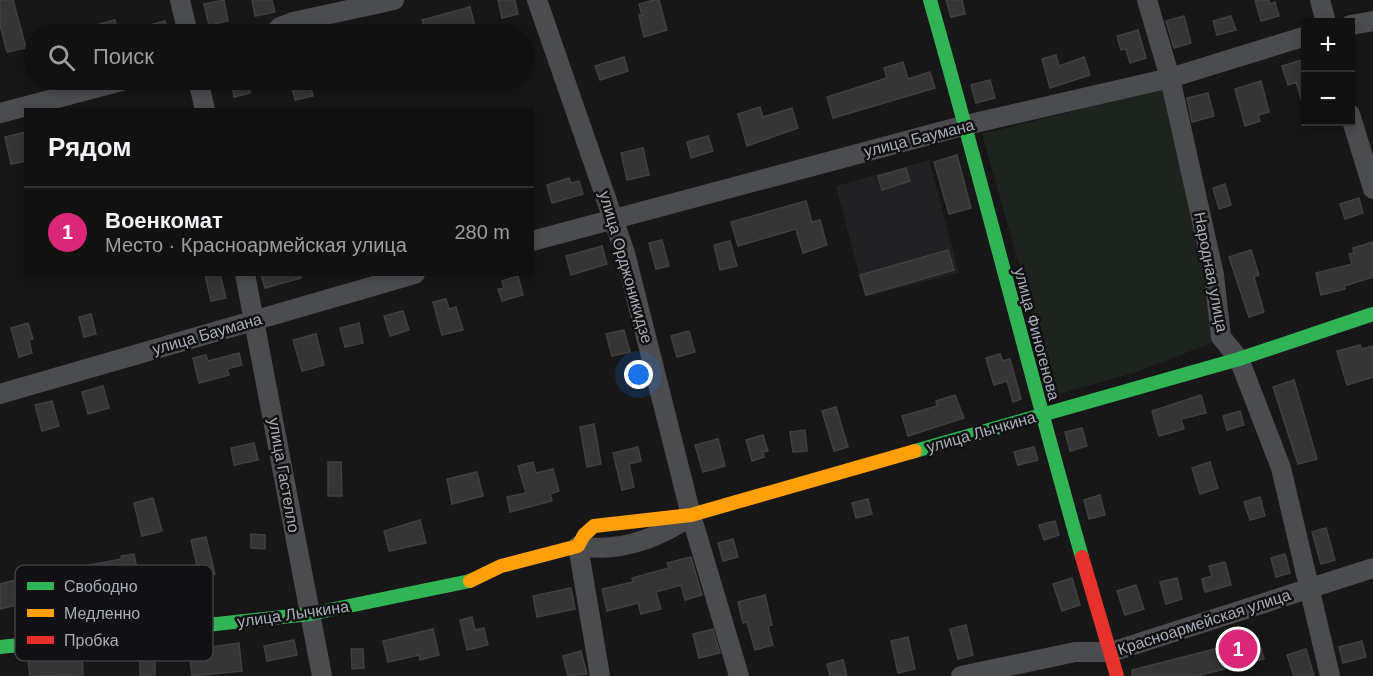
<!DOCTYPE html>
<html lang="ru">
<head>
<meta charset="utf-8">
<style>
	:root { --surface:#111; --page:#1e1f1f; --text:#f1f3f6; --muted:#9c9d9f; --line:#303131; --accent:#db2777 }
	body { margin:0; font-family:Arial,sans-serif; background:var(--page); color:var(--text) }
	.controls { position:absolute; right:18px; top:18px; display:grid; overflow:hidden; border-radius:0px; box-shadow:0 3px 9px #0003 }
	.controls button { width:54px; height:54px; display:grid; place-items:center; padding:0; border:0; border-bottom:2px solid var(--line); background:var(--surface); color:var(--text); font:30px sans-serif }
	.you { position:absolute; left:639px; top:375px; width:21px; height:21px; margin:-15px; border:4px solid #fff; border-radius:50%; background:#1a73e8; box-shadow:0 0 0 9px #1a73e833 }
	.badge { display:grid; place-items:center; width:39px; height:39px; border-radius:50%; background:var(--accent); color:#fff; font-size:20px; font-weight:700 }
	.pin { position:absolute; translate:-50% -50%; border:3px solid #fff; box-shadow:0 2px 6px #0006 }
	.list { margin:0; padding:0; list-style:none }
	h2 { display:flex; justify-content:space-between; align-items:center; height:78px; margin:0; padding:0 24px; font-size:26px }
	h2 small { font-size:20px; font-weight:400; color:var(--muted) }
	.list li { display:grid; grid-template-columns:39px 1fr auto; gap:18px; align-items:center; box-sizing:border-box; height:90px; padding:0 24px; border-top:2px solid var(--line) }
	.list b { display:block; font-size:22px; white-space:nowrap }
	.list p { margin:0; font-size:20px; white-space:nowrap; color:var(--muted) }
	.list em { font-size:20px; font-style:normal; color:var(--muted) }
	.icon { flex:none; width:33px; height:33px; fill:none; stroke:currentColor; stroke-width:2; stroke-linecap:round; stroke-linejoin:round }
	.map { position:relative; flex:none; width:1373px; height:676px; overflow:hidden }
	.search { position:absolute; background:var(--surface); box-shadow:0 3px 9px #0003; left:24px; top:24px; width:510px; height:66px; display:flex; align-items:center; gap:15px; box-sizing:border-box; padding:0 21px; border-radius:33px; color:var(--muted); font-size:22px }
	.panel { position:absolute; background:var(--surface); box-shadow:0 3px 9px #0003; left:24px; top:108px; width:510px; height:168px; border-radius:0px }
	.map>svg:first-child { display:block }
	.built { fill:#212123 }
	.green { fill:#1d241e }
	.building { fill:#353536; stroke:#3f4043; stroke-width:1.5 }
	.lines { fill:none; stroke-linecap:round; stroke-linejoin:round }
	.street { stroke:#4b4c50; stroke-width:20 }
	.fast { stroke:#30b455; stroke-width:14 }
	.slow { stroke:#ff9f0a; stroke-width:14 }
	.jam { stroke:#e5322d; stroke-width:14 }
	.labels { text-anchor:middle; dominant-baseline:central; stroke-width:5; stroke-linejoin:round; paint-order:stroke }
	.street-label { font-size:16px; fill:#a8adb8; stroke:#111113 }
	.key { fill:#111113; stroke:#3e4045; stroke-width:1.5 }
	.key-label { font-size:16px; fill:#a8adb8 }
</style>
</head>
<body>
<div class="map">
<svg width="1373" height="676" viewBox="0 0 1373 676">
	<rect width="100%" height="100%" fill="#171717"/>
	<path class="built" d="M 929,160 L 959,273 L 865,297 L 836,186 Z"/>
	<path class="green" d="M 1165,88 L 1216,341 L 1137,372 L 1056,395 L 982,134 Z"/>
	<path class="building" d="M 0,0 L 13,0 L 26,48 L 7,52 L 0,25 Z
		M 224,0 L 228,21 L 209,25 L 204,4 Z
		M 252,0 L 272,0 L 275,12 L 255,16 Z
		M 498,0 L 515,0 L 518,14 L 502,18 Z
		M 654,0 L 659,0 L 667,30 L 644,37 L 639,15 L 642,15 L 639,4 Z
		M 946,0 L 962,0 L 965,14 L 951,17 Z
		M 1255,0 L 1269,0 L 1270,4 L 1275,2 L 1279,16 L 1261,21 Z
		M 470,7 L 475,27 L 447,34 L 426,34 L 422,20 Z
		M 1184,16 L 1191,43 L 1174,48 L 1166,21 Z
		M 1231,16 L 1236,30 L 1217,35 L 1213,21 Z
		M 115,20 L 118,34 L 77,34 L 76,30 Z
		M 165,21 L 169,34 L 130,34 L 130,30 Z
		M 1138,30 L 1146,58 L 1130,63 L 1126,49 L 1121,50 L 1117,36 Z
		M 1056,55 L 1059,66 L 1084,57 L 1090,75 L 1050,88 L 1042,59 Z
		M 624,57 L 628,71 L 600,80 L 595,66 Z
		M 1305,59 L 1305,105 L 1303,105 L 1296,82 L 1288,85 L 1282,66 Z
		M 903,62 L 908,79 L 930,72 L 935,88 L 833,118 L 827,97 L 887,78 L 884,68 Z
		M 231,80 L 247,80 L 250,93 L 234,97 Z
		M 290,80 L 309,80 L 313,96 L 295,100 Z
		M 990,80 L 995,98 L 976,103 L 971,85 Z
		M 1261,81 L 1269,112 L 1258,115 L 1260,121 L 1245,126 L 1235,89 Z
		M 1208,93 L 1214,116 L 1192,122 L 1187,98 Z
		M 760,107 L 763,117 L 792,108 L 798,128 L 747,146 L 738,114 Z
		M 26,132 L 26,161 L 11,164 L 5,137 Z
		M 708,136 L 713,151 L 691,158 L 687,142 Z
		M 643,148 L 649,175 L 627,180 L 621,153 Z
		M 957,155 L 971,208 L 949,214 L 934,162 Z
		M 906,168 L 910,181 L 882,190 L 878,176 Z
		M 569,178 L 571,183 L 579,181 L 583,194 L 552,203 L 547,185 Z
		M 1225,184 L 1231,205 L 1219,209 L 1213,188 Z
		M 1359,198 L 1363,213 L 1345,219 L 1340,204 Z
		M 806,201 L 812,222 L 820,220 L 827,245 L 803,253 L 796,229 L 738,246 L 731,222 Z
		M 662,240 L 669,266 L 656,269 L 649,243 Z
		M 730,241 L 737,266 L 720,270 L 714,245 Z
		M 1373,242 L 1373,277 L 1344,286 L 1345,289 L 1321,295 L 1316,273 L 1352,264 L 1349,254 L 1354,253 L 1353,248 Z
		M 602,246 L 607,264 L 571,275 L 566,256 Z
		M 948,250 L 954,270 L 866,295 L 860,275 Z
		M 1251,250 L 1259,275 L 1254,277 L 1264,312 L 1249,317 L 1229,257 Z
		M 205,274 L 220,274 L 226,298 L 211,301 Z
		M 261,274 L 300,274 L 301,278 L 265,288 Z
		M 518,276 L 523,295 L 502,301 L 498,289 L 504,288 L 502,281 Z
		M 446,299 L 449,309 L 456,307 L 463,330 L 442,335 L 433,302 Z
		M 403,311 L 409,330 L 390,336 L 384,316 Z
		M 91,314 L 96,334 L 84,337 L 79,317 Z
		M 28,323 L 33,339 L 29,340 L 32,353 L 19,357 L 11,328 Z
		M 359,323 L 363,343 L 345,347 L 340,328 Z
		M 624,330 L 630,352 L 612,356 L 606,334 Z
		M 689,331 L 695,352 L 677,357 L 671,336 Z
		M 316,334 L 324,365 L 302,371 L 293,340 Z
		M 1360,345 L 1362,349 L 1373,346 L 1373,377 L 1347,385 L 1337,351 Z
		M 239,353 L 242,365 L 227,369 L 229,375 L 199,383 L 193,358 L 206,355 L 208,361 Z
		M 1000,354 L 1003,361 L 1010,359 L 1021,399 L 1013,402 L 1007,381 L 994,385 L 986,358 Z
		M 1294,380 L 1317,459 L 1298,464 L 1273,387 Z
		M 103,386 L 109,408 L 88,414 L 82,392 Z
		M 955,395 L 964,418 L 908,436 L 902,416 L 937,406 L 936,401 Z
		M 1201,395 L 1206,413 L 1181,419 L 1184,429 L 1159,436 L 1152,411 Z
		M 52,401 L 59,426 L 42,431 L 35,405 Z
		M 836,407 L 848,447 L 834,451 L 822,411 Z
		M 1240,411 L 1244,425 L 1227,430 L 1223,416 Z
		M 594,424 L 601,464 L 587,467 L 580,427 Z
		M 1082,428 L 1087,446 L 1070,451 L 1065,432 Z
		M 805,430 L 807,451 L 793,452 L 790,432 Z
		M 763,435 L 768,451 L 763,452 L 764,457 L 752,461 L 746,440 Z
		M 718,439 L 725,466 L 703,472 L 695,445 Z
		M 254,443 L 258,460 L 234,465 L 231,448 Z
		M 638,447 L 641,461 L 629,464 L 634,487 L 622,490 L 613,453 Z
		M 1034,447 L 1038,460 L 1018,465 L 1014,452 Z
		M 328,462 L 341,462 L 342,496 L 328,496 Z
		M 533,462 L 536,473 L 553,469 L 559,491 L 550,494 L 552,501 L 510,512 L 507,497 L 526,493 L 518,466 Z
		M 1210,462 L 1218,488 L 1200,494 L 1192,468 Z
		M 477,472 L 483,496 L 452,504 L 447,479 Z
		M 1100,495 L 1105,515 L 1089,519 L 1084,500 Z
		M 1260,497 L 1265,516 L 1250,520 L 1244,502 Z
		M 153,498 L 162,531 L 142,536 L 134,503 Z
		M 868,499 L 872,514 L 856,518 L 852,503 Z
		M 420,520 L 426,543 L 389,551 L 384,531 Z
		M 1055,521 L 1059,535 L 1044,540 L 1039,525 Z
		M 1326,528 L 1335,560 L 1321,564 L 1312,532 Z
		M 251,534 L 265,535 L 265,549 L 251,548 Z
		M 206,537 L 215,574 L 200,578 L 191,540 Z
		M 733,539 L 738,557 L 723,561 L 718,543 Z
		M 134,554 L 141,589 L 128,591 L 127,588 L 93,593 L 91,580 L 86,581 L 83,566 L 122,559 L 121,556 Z
		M 1285,554 L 1290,573 L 1276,577 L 1271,558 Z
		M 691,557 L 702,595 L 685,600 L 681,585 L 656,592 L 661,609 L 641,614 L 638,603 L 607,611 L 602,589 L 633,582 L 632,578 L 669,568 L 667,563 Z
		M 1225,562 L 1231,585 L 1205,592 L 1202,579 L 1212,576 L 1209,566 Z
		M 51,571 L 57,599 L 41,602 L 39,589 L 15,594 L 17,605 L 0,609 L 0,584 Z
		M 1072,578 L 1080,605 L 1062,611 L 1053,584 Z
		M 1177,578 L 1182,599 L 1166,604 L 1160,582 Z
		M 1136,585 L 1144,609 L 1125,615 L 1117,591 Z
		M 571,588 L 575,609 L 537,617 L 533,596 Z
		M 765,595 L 772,625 L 768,626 L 773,645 L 755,650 L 747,622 L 743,623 L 738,602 Z
		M 472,617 L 475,630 L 484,628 L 488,645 L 467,650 L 460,620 Z
		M 966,625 L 973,655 L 958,659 L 950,629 Z
		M 433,629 L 439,655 L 420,660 L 419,655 L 388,662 L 383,641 Z
		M 713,629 L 720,653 L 699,658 L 693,634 Z
		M 908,637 L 915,669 L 898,673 L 891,641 Z
		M 1258,638 L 1264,659 L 1197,676 L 1132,676 L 1132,670 Z
		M 294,640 L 297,655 L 267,661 L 264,646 Z
		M 1362,641 L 1366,657 L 1343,663 L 1339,647 Z
		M 239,643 L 242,671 L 192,676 L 189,650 Z
		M 351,649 L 363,649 L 364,668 L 352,669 Z
		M 1306,649 L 1314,676 L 1294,676 L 1287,655 Z
		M 581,651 L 587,674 L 568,676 L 563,656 Z
		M 82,654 L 83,675 L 30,676 L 28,660 Z
		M 155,654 L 155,676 L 140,676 L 140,655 Z
		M 843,660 L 847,676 L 830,676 L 827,664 Z"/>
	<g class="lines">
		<path class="street" d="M 180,0 L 188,34
			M 537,0 L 625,253 L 691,515 L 739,676
			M 1147,0 L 1170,78 L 1214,275 L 1221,337 L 1239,359 L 1281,468 L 1330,676
			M 1320,0 L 1326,22
			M 1350,25 L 1373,21
			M 273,34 L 280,27 L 293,22 L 394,0
			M 198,80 L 205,110
			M 0,113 L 125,80
			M 1350,114 L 1373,189
			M 532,241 L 966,125 L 1170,78 L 1306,36
			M 245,274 L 322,676
			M 0,394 L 415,274
			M 600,676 L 578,546 C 619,553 657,539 691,516
			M 961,676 L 1075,652 L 1111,652 L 1373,568"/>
		<path class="fast" d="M 930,0 C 983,185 1029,372 1082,557
			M 915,451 L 1239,359 L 1373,314
			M 0,647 L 310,614 L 470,581"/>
		<path class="slow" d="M 470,581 L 501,566 L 578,546 L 584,535 L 594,526 L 691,515 L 915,451"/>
		<path class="jam" d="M 1082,557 L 1117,676"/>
	</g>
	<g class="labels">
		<g class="street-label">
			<text transform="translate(919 138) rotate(-14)">улица Баумана</text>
			<text transform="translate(626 267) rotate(74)">улица Орджоникидзе</text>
			<text transform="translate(1211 272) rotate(79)">Народная улица</text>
			<text transform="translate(207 334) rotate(-16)">улица Баумана</text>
			<text transform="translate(1037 334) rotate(75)">улица Финогенова</text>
			<text transform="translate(981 432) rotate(-16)">улица Лычкина</text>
			<text transform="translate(284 475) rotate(80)">улица Гастелло</text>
			<text transform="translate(293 614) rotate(-8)">улица Лычкина</text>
			<text transform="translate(1204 622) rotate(-18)">Красноармейская улица</text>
		</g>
	</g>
	<rect x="15" y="565" width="198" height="96" rx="9" class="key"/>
	<rect x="27" y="582" width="27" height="8" fill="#30b455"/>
	<rect x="27" y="609" width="27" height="8" fill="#ff9f0a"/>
	<rect x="27" y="636" width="27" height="8" fill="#e5322d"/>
	<g class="key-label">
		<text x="64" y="592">Свободно</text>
		<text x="64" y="619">Медленно</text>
		<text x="64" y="646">Пробка</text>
	</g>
</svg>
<div class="controls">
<button>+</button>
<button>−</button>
</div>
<div class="you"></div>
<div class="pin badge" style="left:1238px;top:649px">1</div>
<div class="search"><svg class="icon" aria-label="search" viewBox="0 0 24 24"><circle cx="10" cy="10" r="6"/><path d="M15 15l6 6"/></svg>Поиск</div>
<section class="panel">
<h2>Рядом<small></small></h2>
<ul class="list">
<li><span class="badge">1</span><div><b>Военкомат</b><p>Место · Красноармейская улица</p></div><em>280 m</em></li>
</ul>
</section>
</div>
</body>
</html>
